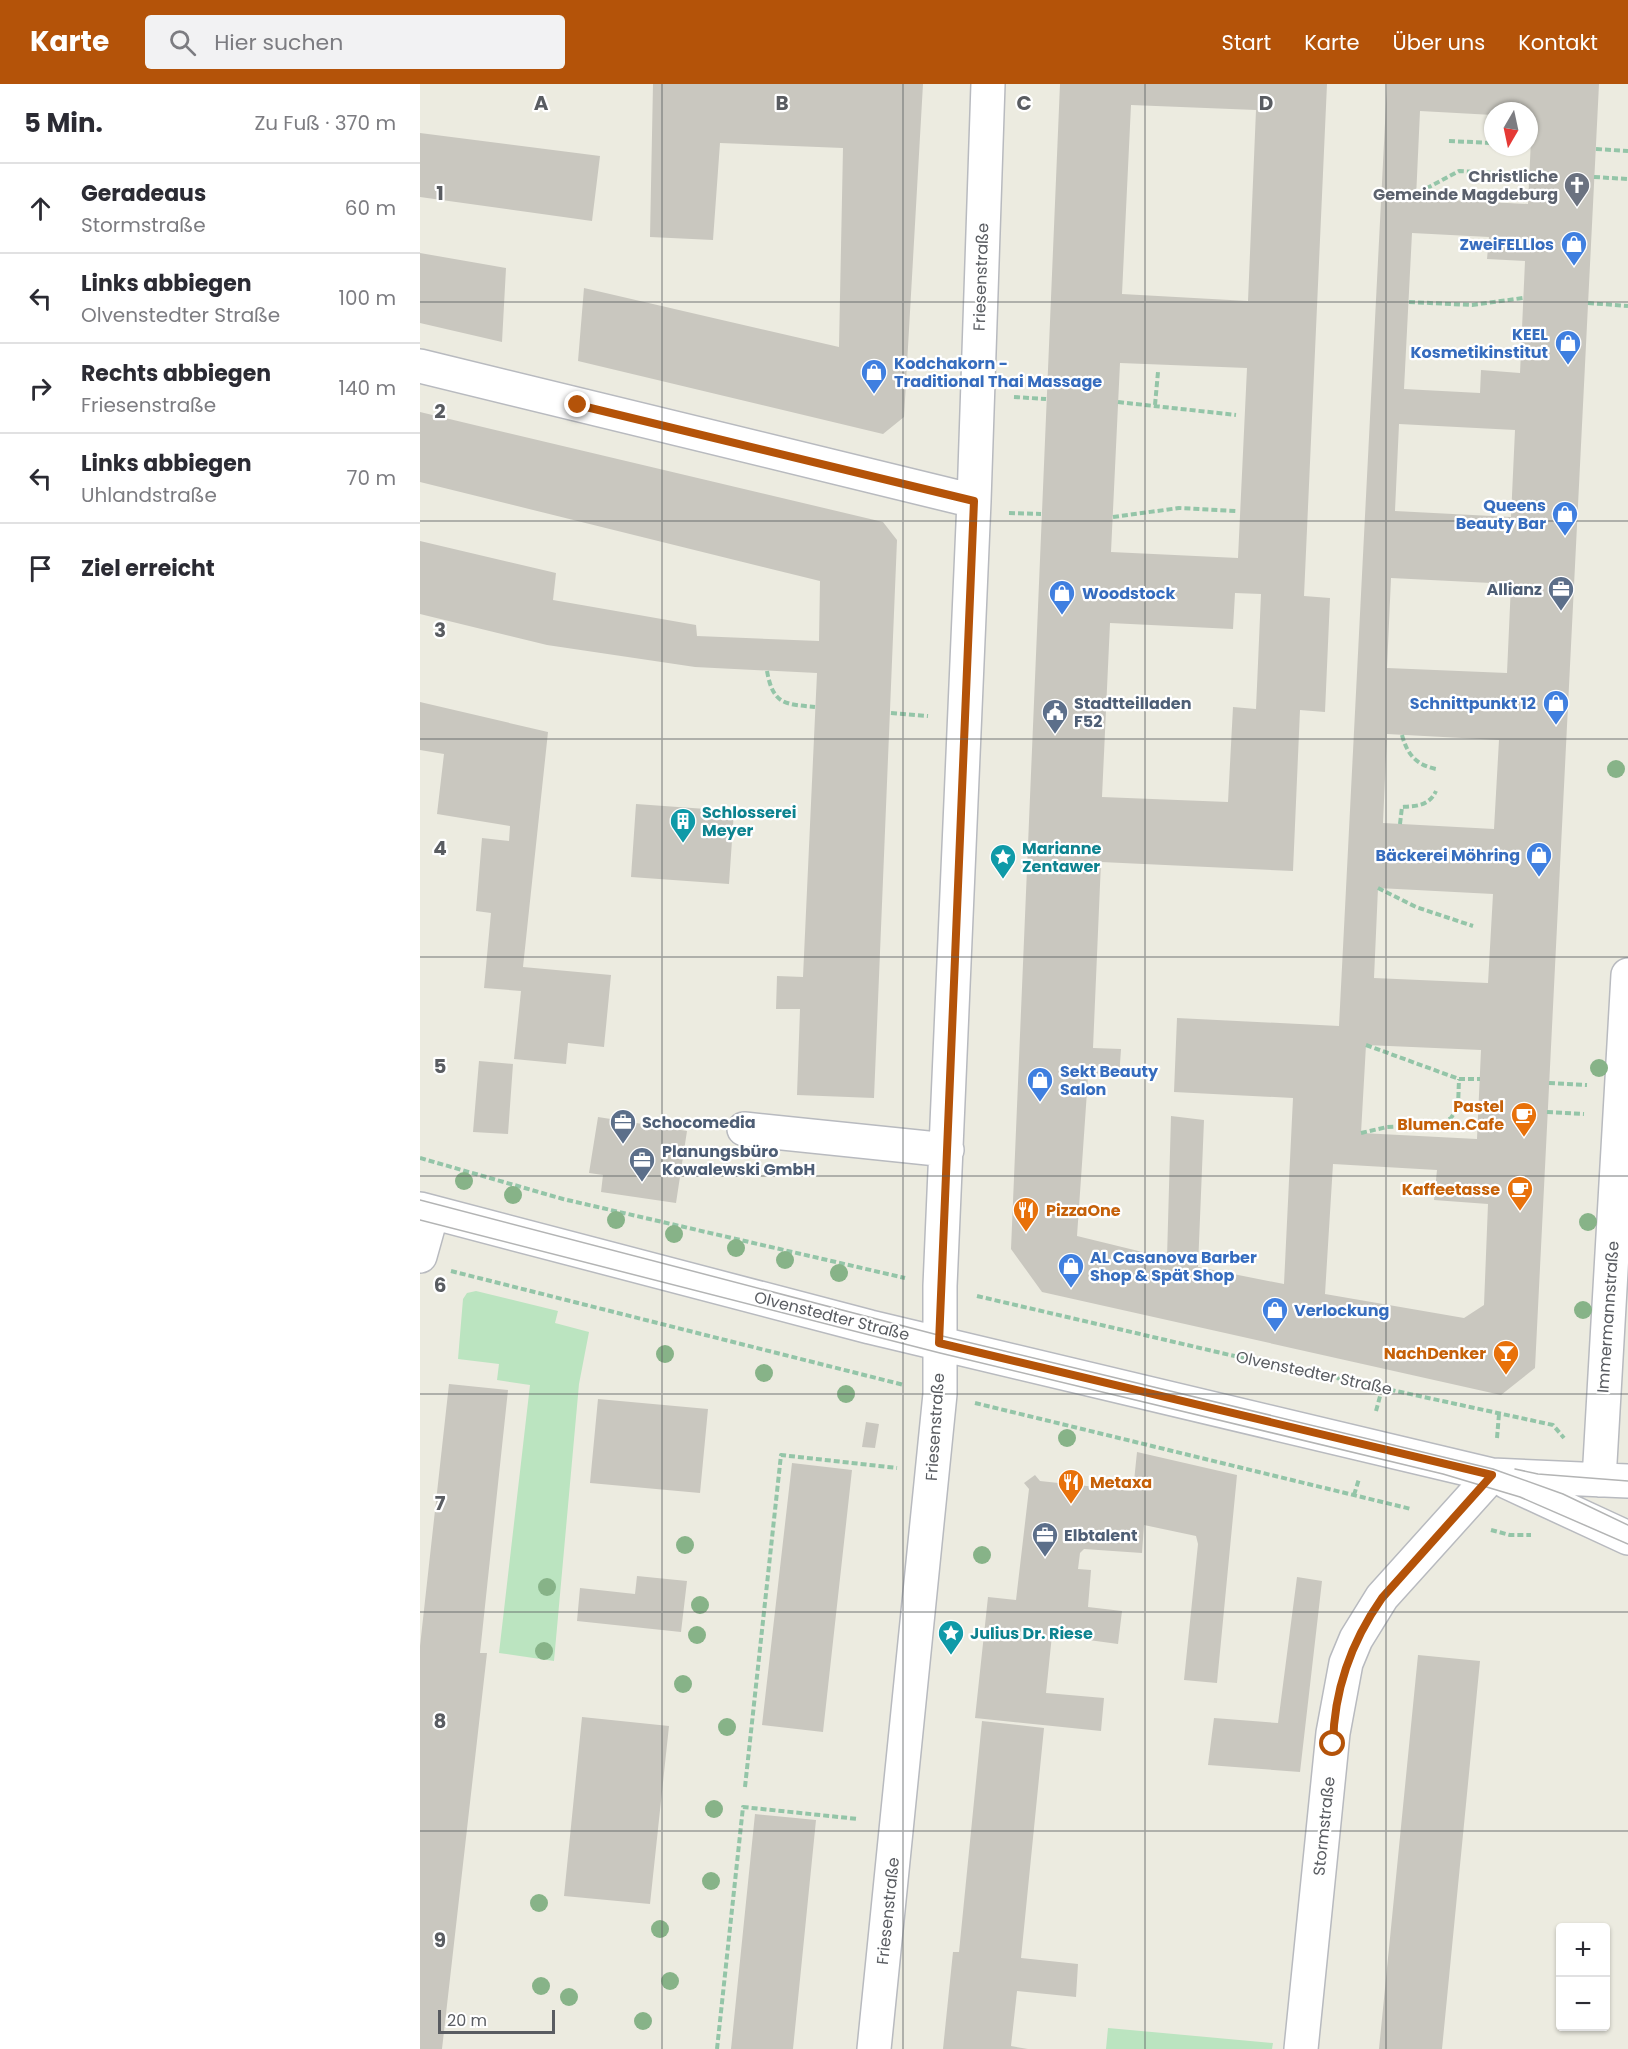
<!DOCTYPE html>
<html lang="de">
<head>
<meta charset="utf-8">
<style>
	:root { --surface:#fff; --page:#f2f2f3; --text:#2b2b33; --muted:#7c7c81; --line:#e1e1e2; --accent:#b45309 }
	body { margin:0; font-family:Poppins,sans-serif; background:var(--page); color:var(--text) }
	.controls { position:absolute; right:18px; bottom:18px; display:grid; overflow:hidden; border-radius:6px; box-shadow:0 2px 4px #0004 }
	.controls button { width:54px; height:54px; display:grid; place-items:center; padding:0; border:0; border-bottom:2px solid var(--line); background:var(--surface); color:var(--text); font:30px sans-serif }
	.compass { position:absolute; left:1064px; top:18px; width:54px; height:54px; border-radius:50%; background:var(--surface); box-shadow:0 2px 4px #0004; rotate:189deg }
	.scale { position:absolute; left:18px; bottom:15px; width:117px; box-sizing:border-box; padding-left:6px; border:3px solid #595c61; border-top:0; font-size:16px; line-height:21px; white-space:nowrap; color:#595c61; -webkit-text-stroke:4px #fff; paint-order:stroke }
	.stop { position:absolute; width:18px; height:18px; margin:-14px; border:4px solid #b45309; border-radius:50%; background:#fff }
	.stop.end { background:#b45309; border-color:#fff; box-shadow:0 2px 6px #0008 }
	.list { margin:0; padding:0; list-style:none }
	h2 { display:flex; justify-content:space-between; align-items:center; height:78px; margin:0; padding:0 24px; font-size:26px }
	h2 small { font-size:20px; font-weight:400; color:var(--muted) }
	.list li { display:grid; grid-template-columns:39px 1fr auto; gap:18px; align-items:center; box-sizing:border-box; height:90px; padding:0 24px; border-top:2px solid var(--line) }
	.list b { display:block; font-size:22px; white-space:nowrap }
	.list p { margin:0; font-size:20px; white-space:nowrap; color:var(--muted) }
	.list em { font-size:20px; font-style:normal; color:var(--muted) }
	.icon { flex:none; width:33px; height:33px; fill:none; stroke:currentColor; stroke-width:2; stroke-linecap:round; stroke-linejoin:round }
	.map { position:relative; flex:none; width:1208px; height:1965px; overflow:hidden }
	header { display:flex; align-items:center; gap:36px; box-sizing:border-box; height:84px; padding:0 30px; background:var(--accent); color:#fff }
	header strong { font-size:28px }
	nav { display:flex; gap:33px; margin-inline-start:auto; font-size:21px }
	.search { width:420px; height:54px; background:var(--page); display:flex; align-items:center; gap:15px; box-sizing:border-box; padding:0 21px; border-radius:6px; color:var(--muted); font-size:22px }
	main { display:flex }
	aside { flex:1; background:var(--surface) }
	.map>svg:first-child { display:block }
	.green { fill:#bbe4c0 }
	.building { fill:#c9c7bf; fill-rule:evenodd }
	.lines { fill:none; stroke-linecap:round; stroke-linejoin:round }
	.minor-casing { stroke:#b8babf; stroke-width:36 }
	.path { stroke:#94c5a8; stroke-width:4; stroke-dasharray:6 3; stroke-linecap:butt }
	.minor { stroke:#fff; stroke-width:33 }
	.tram { stroke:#b3b4b4; stroke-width:1.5 }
	.tree { fill:#87b388 }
	.route { stroke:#b45309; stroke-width:8 }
	.grid { fill:none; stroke:#595c61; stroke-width:1.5; stroke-opacity:0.55 }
	.labels { text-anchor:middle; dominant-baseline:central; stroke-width:4.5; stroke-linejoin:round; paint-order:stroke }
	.worship-label { font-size:16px; font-weight:bold; fill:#5b616d; stroke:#fff; text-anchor:end }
	.shop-label { font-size:16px; font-weight:bold; fill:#366cbe; stroke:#fff; text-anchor:end }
	.street-label { font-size:16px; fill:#595c61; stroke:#fff }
	.service-label { font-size:16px; font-weight:bold; fill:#4e5e75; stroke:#fff; text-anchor:start }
	.culture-label { font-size:16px; font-weight:bold; fill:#0d838f; stroke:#fff; text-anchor:start }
	.food-label { font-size:16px; font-weight:bold; fill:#c56008; stroke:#fff; text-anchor:end }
	.grid-label { font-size:20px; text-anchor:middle; font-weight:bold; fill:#595c61; stroke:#fff; stroke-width:4.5; stroke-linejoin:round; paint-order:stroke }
</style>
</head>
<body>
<header>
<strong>Karte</strong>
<div class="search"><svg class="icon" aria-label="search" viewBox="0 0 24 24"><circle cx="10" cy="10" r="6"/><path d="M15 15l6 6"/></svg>Hier suchen</div>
<nav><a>Start</a><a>Karte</a><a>Über uns</a><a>Kontakt</a></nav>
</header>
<main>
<aside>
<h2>5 Min.<small>Zu Fuß · 370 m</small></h2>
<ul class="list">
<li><svg class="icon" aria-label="ahead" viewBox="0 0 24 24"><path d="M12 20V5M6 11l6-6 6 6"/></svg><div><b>Geradeaus</b><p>Stormstraße</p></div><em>60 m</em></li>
<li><svg class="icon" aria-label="left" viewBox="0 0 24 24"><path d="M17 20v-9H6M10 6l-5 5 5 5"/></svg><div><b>Links abbiegen</b><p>Olvenstedter Straße</p></div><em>100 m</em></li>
<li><svg class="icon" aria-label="right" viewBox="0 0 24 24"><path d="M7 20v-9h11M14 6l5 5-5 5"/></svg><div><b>Rechts abbiegen</b><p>Friesenstraße</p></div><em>140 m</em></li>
<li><svg class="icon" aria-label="left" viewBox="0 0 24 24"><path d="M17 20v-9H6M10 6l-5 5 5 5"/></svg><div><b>Links abbiegen</b><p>Uhlandstraße</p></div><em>70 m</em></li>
<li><svg class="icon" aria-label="arrive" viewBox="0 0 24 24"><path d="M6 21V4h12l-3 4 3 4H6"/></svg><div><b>Ziel erreicht</b></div></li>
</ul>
</aside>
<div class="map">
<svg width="1208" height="1965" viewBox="0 0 1208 1965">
	<rect width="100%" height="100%" fill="#ecebe0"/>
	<path class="green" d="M 56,1207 L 138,1227 L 135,1239 L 169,1248 L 159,1300 L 134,1577 L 79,1569 L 110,1301 L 77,1296 L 79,1280 L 38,1275 L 43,1215 L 47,1209 Z
		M 688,1944 L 853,1959 L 852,1965 L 686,1965 Z"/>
	<path class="building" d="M 233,0 L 503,0 L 484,333 L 463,350 L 158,277 L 164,204 L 419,263 L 423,64 L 300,59 L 293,156 L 230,153 Z
		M 640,0 L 907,0 L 884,512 L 910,514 L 905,628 L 880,626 L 873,787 L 681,778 L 673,964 L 701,965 L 699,994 L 668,993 L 657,1152 L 747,1174 L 751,1032 L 784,1036 L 778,1183 L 864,1200 L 873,1014 L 754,1008 L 757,934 L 919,942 L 967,0 L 1179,0 L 1115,1284 L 1081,1311 L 622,1208 L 591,1165 ZM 711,21 L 836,26 L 828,217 L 702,210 ZM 1000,27 L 1073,31 L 1073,27 L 1109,27 L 1109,33 L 1112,33 L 1108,120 L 996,114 ZM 992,149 L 1069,153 L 1067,175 L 1105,177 L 1100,289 L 1061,286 L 1060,309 L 984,305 ZM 700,279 L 827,284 L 818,474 L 691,468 ZM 979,340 L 1095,346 L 1091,433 L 975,427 ZM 971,494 L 1091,500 L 1087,589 L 967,584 ZM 815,509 L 841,510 L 836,625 L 813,623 L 808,718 L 682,713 L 690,539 L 813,545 ZM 967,650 L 1079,656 L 1074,745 L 963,739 ZM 958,804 L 1073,810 L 1068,899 L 954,894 ZM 946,961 L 1061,966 L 1057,1055 L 941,1049 ZM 913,1080 L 1017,1086 L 1014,1116 L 1068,1120 L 1064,1221 L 1044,1234 L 905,1210 Z
		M 0,49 L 180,72 L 172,137 L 0,113 Z
		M 0,169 L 86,184 L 82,258 L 0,239 Z
		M 0,328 L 463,438 L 477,456 L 454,1014 L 377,1011 L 380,925 L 356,925 L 357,892 L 383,893 L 397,589 L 275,583 L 127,561 L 0,530 L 0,457 L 136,489 L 133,516 L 276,541 L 277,552 L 399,557 L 400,497 L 0,398 Z
		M 0,618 L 128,648 L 103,883 L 191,891 L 184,963 L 148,959 L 146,980 L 94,975 L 101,907 L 64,904 L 71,829 L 56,827 L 62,754 L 89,757 L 90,742 L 17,730 L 24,670 L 0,666 Z
		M 216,720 L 314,727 L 309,800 L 211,793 Z
		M 59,977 L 93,980 L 88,1050 L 53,1048 Z
		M 178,1033 L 267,1047 L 256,1119 L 181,1108 L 183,1091 L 169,1089 Z
		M 29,1300 L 88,1306 L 60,1569 L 67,1569 L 22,1965 L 0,1965 L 0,1562 Z
		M 178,1315 L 288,1325 L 280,1409 L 170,1399 Z
		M 446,1338 L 459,1340 L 455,1364 L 442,1363 Z
		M 717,1368 L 817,1391 L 797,1599 L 764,1596 L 778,1460 L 776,1452 L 724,1441 L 722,1469 L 664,1465 L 660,1469 L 658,1485 L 671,1486 L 668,1523 L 702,1527 L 698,1560 L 632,1551 L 626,1609 L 684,1614 L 681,1647 L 555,1634 L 568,1513 L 596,1516 L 609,1405 L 604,1399 L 615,1391 L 620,1397 L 713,1407 Z
		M 372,1379 L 432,1386 L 403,1648 L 342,1641 Z
		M 217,1492 L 267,1497 L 261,1548 L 157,1537 L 160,1504 L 215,1510 Z
		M 877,1493 L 902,1497 L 880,1688 L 788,1681 L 794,1634 L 858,1639 Z
		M 998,1571 L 1060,1577 L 1022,1965 L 959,1965 Z
		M 162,1633 L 249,1642 L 230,1820 L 144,1812 Z
		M 562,1637 L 624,1644 L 601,1874 L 658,1880 L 656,1913 L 597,1907 L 591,1962 L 608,1965 L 523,1965 L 533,1868 L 539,1868 Z
		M 335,1730 L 396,1736 L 373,1965 L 311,1965 Z"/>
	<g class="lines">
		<g class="minor-casing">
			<path id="minor" d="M 0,282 L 554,417
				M 324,1045 L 527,1066
				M 0,1125 L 450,1243 L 1072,1391 L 1208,1397
				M 0,1172 L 12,1129
				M 1179,1396 L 1208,891
				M 1087,1398 L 1208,1454
				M 454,1965 L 520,1310 L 520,1202 L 554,417 L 568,0
				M 881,1965 L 913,1649 L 926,1579 L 936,1555 L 962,1513 L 1072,1391"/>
		</g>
		<path class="path" d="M 1029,57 L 1073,59
			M 1109,61 L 1111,61
			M 1176,65 L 1208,67
			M 1174,93 L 1208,95
			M 1007,115 L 1009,103 L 1039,87 L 1109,91
			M 989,218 L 1052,221 L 1103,214
			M 1168,219 L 1208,222
			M 594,313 L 626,315
			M 698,318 L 816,331
			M 735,321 L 738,288
			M 589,429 L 621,430
			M 693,433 L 759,424 L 816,427
			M 347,587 C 353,621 365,620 395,623
			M 471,629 L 508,632
			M 982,651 C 987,670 996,681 1016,685
			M 980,740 L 982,723 C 997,722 1009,722 1016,707
			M 958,804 L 996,823 L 1053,842
			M 946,961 L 1039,995 L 1060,995
			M 1129,999 L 1167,1001
			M 1038,1023 L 1039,995
			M 1127,1028 L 1164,1030
			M 941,1049 L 967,1043 L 1021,1040 L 1031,1034 L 1038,1023 L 1058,1024
			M 0,1074 L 143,1115 L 485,1194
			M 31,1187 L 484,1301
			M 557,1212 L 810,1271 L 1133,1341 L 1144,1354
			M 555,1319 L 991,1425
			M 956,1327 L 962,1305
			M 1077,1354 L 1079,1330
			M 934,1411 L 939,1395
			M 1071,1446 L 1090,1451 L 1111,1451
			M 325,1703 L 361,1371 L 477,1384
			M 297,1965 L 323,1723 L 438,1735"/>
		<use href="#minor" class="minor"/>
		<path class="tram" d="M 0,1116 L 518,1251 L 1073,1385 L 1143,1410 L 1208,1441
			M 0,1136 L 520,1269 L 1023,1390 L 1100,1413 L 1208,1460
			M 1095,1385 L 1118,1390 L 1208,1397"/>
	</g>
	<g class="tree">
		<circle cx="1196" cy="685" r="9"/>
		<circle cx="1179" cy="984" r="9"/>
		<circle cx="44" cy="1097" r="9"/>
		<circle cx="93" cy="1111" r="9"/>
		<circle cx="196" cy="1136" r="9"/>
		<circle cx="1168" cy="1138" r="9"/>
		<circle cx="254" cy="1150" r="9"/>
		<circle cx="316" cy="1164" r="9"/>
		<circle cx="365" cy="1176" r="9"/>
		<circle cx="419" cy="1189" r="9"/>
		<circle cx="1163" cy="1226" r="9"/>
		<circle cx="245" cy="1270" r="9"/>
		<circle cx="344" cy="1289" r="9"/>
		<circle cx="426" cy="1310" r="9"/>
		<circle cx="647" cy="1354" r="9"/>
		<circle cx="265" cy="1461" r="9"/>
		<circle cx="562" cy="1471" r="9"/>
		<circle cx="127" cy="1503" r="9"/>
		<circle cx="280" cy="1521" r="9"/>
		<circle cx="277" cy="1551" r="9"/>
		<circle cx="124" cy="1567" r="9"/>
		<circle cx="263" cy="1600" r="9"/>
		<circle cx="307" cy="1643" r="9"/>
		<circle cx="294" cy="1725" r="9"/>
		<circle cx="291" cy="1797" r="9"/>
		<circle cx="119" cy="1819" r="9"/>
		<circle cx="240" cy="1845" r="9"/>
		<circle cx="250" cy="1897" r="9"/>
		<circle cx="121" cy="1902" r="9"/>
		<circle cx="149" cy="1913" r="9"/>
		<circle cx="223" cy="1937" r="9"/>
	</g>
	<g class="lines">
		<path class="route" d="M 158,321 L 554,417 L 519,1259 L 1072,1391 L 962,1514 C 931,1558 914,1606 913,1660"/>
	</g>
	<path class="grid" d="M 242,0 L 242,1965M 483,0 L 483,1965M 725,0 L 725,1965M 966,0 L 966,1965M 0,218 L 1208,218M 0,437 L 1208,437M 0,655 L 1208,655M 0,873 L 1208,873M 0,1092 L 1208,1092M 0,1310 L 1208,1310M 0,1528 L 1208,1528M 0,1747 L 1208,1747"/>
	<defs>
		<g id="church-pin" transform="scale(1.35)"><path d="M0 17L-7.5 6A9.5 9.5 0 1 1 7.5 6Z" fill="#6b7280" stroke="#fff"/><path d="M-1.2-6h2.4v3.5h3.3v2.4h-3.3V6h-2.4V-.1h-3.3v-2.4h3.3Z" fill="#fff"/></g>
		<g id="shop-pin" transform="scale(1.35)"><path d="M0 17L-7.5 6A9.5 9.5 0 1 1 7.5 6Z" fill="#3f7fe0" stroke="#fff"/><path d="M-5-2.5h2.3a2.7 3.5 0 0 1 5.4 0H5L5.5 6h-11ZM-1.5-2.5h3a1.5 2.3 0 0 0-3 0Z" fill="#fff"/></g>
		<g id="office-pin" transform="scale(1.35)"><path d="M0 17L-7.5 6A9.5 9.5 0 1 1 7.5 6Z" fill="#5c6f8a" stroke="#fff"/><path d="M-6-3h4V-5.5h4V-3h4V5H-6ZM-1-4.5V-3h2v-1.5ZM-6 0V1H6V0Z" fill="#fff"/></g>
		<g id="civic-pin" transform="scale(1.35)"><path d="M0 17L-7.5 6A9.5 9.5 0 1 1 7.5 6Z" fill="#5c6f8a" stroke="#fff"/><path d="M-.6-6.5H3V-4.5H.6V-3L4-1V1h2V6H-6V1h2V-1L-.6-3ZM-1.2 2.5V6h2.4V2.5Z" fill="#fff"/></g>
		<g id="building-pin" transform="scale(1.35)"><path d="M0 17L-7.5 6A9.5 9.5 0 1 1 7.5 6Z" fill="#0f9aa8" stroke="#fff"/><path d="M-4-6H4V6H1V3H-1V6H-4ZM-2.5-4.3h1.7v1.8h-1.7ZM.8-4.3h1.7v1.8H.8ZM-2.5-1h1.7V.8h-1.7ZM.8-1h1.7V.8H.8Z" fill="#fff"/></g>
		<g id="sight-pin" transform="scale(1.35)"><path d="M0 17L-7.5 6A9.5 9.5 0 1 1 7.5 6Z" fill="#0f9aa8" stroke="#fff"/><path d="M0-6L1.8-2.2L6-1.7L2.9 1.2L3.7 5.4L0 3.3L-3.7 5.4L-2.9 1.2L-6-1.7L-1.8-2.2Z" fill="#fff"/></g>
		<g id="cafe-pin" transform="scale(1.35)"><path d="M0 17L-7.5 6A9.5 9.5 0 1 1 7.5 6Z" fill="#e8710a" stroke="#fff"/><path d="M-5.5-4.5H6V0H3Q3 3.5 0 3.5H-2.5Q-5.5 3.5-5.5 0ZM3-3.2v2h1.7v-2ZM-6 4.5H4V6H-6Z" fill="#fff"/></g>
		<g id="restaurant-pin" transform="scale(1.35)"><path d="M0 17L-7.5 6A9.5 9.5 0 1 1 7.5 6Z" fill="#e8710a" stroke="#fff"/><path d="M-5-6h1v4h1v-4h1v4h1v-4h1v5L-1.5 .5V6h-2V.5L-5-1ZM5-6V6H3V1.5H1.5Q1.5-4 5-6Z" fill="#fff"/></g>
		<g id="bar-pin" transform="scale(1.35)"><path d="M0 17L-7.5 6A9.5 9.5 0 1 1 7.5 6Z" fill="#e8710a" stroke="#fff"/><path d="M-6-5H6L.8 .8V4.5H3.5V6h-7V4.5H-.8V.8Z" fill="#fff"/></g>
	</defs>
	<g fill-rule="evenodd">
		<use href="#church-pin" x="1157" y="101"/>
		<use href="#shop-pin" x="1154" y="160"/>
		<use href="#shop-pin" x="1148" y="259"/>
		<use href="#shop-pin" x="454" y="288"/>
		<use href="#shop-pin" x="1145" y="430"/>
		<use href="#office-pin" x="1141" y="505"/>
		<use href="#shop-pin" x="642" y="509"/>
		<use href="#shop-pin" x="1136" y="619"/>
		<use href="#civic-pin" x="635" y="628"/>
		<use href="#building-pin" x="263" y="737"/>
		<use href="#shop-pin" x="1119" y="771"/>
		<use href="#sight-pin" x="583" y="773"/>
		<use href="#shop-pin" x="620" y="996"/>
		<use href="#cafe-pin" x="1104" y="1031"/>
		<use href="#office-pin" x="203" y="1038"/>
		<use href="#office-pin" x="222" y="1076"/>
		<use href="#cafe-pin" x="1100" y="1105"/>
		<use href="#restaurant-pin" x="606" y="1126"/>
		<use href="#shop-pin" x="651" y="1182"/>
		<use href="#shop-pin" x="855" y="1226"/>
		<use href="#bar-pin" x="1086" y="1269"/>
		<use href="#restaurant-pin" x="651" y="1398"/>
		<use href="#office-pin" x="625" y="1451"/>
		<use href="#sight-pin" x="531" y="1549"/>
	</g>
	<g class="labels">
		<g class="worship-label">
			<text x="1138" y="92">Christliche<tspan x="1138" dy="18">Gemeinde Magdeburg</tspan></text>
		</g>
		<g class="shop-label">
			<text x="1134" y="160">ZweiFELLlos</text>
			<text x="1128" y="250">KEEL<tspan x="1128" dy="18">Kosmetikinstitut</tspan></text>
			<text x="474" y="279" text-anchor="start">Kodchakorn -<tspan x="474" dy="18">Traditional Thai Massage</tspan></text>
			<text x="1126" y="421">Queens<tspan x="1126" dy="18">Beauty Bar</tspan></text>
			<text x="662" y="509" text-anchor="start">Woodstock</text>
			<text x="1116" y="619">Schnittpunkt 12</text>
			<text x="1100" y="771">Bäckerei Möhring</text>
			<text x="640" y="987" text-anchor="start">Sekt Beauty<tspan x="640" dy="18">Salon</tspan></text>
			<text x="670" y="1173" text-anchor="start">AL Casanova Barber<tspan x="670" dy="18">Shop &amp; Spät Shop</tspan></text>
			<text x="874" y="1226" text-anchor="start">Verlockung</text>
		</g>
		<g class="street-label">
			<text transform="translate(561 193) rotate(-88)">Friesenstraße</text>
			<text transform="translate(412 1232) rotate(14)">Olvenstedter Straße</text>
			<text transform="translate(1188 1233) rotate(-86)">Immermannstraße</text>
			<text transform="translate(894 1289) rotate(12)">Olvenstedter Straße</text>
			<text transform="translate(515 1343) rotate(-86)">Friesenstraße</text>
			<text transform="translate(904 1742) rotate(-84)">Stormstraße</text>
			<text transform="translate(468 1827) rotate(-84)">Friesenstraße</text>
		</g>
		<g class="service-label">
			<text x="1122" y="505" text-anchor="end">Allianz</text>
			<text x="654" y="619">Stadtteilladen<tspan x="654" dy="18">F52</tspan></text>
			<text x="222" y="1038">Schocomedia</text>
			<text x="242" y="1067">Planungsbüro<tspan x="242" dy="18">Kowalewski GmbH</tspan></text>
			<text x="644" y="1451">Elbtalent</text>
		</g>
		<g class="culture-label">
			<text x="282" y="728">Schlosserei<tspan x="282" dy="18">Meyer</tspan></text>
			<text x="602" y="764">Marianne<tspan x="602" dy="18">Zentawer</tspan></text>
			<text x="550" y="1549">Julius Dr. Riese</text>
		</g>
		<g class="food-label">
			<text x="1084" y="1022">Pastel<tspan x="1084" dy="18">Blumen.Cafe</tspan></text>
			<text x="1080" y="1105">Kaffeetasse</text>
			<text x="626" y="1126" text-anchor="start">PizzaOne</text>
			<text x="1066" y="1269">NachDenker</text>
			<text x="670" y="1398" text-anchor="start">Metaxa</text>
		</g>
	</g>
	<g class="grid-label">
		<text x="121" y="26">A</text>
		<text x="362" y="26">B</text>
		<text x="604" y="26">C</text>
		<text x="846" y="26">D</text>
		<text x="20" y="116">1</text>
		<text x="20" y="334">2</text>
		<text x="20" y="553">3</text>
		<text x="20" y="771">4</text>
		<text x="20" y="989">5</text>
		<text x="20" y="1208">6</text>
		<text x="20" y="1426">7</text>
		<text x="20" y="1644">8</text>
		<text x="20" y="1863">9</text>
	</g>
</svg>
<div class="controls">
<button>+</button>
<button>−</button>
</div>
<svg class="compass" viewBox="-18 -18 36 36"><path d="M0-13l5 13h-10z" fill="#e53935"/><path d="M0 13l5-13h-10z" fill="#7c7c81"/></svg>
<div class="scale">20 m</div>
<div class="stop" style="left:913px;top:1660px"></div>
<div class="stop end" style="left:158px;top:321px"></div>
</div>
</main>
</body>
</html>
